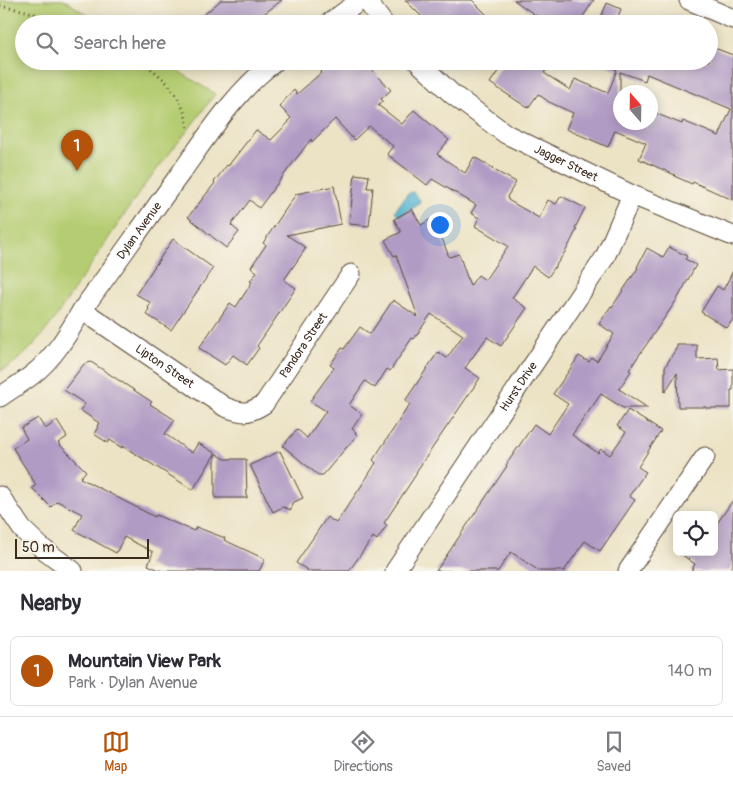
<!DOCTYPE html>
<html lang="en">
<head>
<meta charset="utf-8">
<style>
	:root { --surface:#fff; --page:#f2f2f3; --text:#2b2b33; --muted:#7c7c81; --line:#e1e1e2; --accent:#b45309 }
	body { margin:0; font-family:Pangolin,sans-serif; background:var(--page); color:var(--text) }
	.controls { position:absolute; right:15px; bottom:15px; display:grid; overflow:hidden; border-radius:8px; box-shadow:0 2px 12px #0003 }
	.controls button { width:45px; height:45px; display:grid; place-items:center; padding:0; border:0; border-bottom:1px solid var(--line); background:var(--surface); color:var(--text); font:25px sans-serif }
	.compass { position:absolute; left:613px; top:85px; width:45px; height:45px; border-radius:50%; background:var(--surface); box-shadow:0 2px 12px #0003; rotate:340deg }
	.scale { position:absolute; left:15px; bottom:12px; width:134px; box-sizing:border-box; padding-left:5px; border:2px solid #3b2a1e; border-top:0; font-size:14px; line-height:18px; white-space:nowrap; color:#3b2a1e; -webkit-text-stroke:4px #f7f3e8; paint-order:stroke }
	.you { position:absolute; left:439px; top:224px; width:18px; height:18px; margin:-12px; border:4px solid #fff; border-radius:50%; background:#1a73e8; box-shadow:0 0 0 8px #1a73e833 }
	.badge { display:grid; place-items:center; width:32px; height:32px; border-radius:50%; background:var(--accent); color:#fff; font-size:16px; font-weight:700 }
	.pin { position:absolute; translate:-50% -41px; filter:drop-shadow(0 1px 2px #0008) }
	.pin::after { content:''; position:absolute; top:26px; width:18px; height:15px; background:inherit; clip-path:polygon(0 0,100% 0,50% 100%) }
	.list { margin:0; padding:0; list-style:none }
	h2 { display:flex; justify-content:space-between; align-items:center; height:65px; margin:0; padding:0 20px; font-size:21px }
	h2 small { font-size:16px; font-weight:400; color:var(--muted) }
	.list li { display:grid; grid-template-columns:32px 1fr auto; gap:15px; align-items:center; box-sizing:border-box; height:70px; margin:0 10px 10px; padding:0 10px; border:1px solid var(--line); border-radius:8px }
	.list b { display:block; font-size:19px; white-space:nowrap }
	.list p { margin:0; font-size:16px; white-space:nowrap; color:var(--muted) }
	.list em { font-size:16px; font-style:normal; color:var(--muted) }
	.icon { flex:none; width:28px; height:28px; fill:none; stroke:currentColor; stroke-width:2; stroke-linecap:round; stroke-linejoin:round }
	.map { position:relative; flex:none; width:733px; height:571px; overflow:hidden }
	.search { position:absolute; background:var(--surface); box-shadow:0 2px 12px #0003; left:15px; right:15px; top:15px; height:55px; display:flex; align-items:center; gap:12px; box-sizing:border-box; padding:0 18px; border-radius:28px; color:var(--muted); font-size:19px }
	.sheet { height:145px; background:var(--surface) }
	nav { display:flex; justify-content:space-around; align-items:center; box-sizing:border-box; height:70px; border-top:1px solid var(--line); background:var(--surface); font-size:14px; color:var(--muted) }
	nav a { display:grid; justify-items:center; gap:2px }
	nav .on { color:var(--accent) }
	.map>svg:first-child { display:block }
	.green { fill:#b5cd72; stroke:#787c48 }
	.water { fill:#51b4d0; stroke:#466f77 }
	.building { fill:#b09bc4; fill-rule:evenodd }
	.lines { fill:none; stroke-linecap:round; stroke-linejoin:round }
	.minor-casing { stroke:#564637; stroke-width:21 }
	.path { stroke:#564637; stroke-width:3; stroke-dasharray:1 4; stroke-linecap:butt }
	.minor { stroke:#fff; stroke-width:19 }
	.labels { text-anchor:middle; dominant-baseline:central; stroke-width:4; stroke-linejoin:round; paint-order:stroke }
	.street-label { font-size:12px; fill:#3b2a1e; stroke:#f7f3e8 }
</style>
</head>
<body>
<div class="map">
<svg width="733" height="571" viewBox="0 0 733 571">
	<rect width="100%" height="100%" fill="#f7f3e8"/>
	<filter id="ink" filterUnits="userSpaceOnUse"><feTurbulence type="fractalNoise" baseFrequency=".02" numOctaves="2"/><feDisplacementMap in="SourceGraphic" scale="10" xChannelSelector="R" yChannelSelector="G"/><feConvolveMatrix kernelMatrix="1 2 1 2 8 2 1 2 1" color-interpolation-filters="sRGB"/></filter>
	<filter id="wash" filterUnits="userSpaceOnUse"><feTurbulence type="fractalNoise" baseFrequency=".0096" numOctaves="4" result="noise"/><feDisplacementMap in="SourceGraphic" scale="20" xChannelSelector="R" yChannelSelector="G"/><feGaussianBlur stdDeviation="1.12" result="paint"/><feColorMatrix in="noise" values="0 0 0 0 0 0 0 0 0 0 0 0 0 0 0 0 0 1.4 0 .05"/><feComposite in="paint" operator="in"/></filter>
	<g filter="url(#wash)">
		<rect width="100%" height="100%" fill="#ece3c5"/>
		<path class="green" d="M 0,0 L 64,0 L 102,24 L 24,24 L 24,61 L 162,61 L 215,94 L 188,130 L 143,187 L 53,321 C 38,341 23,360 0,371 Z"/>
		<path class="water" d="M 413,192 L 420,200 L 418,205 L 399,216 L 395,211 L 408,193 Z"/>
		<g id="blocks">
			<path class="building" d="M 221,0 L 282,0 L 251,24 L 193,24 Z
				M 405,0 L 472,0 L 496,24 L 429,24 Z
				M 514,0 L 594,0 L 578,24 L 548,24 Z
				M 607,3 L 621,9 L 615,24 L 598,24 Z
				M 709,46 L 733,55 L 733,200 L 693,182 L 692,184 L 674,176 L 675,175 L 639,159 L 646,143 L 615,130 L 608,147 L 566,129 L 573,113 L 549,102 L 538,94 L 528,108 L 490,83 L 505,61 L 552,61 L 544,73 L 570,90 L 575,79 L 608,93 L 617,70 L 597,61 L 709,61 ZM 620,72 L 645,81 L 647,74 L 731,109 L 719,136 L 683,121 L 682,124 L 650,111 L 650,122 L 620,122 Z
				M 325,61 L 364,61 L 391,90 L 381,99 L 383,101 L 378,105 L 402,124 L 414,110 L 449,140 L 437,154 L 465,173 L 474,157 L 493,168 L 492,169 L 516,182 L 507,197 L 508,198 L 508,200 L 539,218 L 548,200 L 556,204 L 561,196 L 585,208 L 575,228 L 577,229 L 567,249 L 548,277 L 533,266 L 512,298 L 527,308 L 501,346 L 487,337 L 465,368 L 480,378 L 416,472 L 417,473 L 384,523 L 387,525 L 377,540 L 373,537 L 349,571 L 309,571 L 296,563 L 327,517 L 336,523 L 360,488 L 376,463 L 373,460 L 410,404 L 405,401 L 438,352 L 447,358 L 463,335 L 431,314 L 414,339 L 412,338 L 390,371 L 387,369 L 375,388 L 365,381 L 349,405 L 362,414 L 352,429 L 356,432 L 355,433 L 357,435 L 323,475 L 318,475 L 283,446 L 297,429 L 307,438 L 326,411 L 310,401 L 334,368 L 330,365 L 342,348 L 344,349 L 360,327 L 370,334 L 393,300 L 418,317 L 396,255 L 394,256 L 385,240 L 401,232 L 394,219 L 412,209 L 421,225 L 431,219 L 443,241 L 449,257 L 459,254 L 470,286 L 478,275 L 485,280 L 508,246 L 475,226 L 479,218 L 471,213 L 476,205 L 432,179 L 427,185 L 387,154 L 393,146 L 369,126 L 354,140 L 335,119 L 312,142 L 311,139 L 259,208 L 250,200 L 231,225 L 239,232 L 226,248 L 188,217 L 215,183 L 214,182 L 227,165 L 228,166 L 256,130 L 271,140 L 289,122 L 288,121 L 291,118 L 279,106 L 294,90 L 297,94 L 322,72 L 318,67 Z
				M 355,174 L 369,176 L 367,188 L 373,188 L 369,226 L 349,224 Z
				M 334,186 L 341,224 L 287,235 L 306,248 L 284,280 L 296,288 L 257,346 L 259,348 L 247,365 L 233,355 L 225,365 L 199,348 L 230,303 L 236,307 L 252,282 L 250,281 L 257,272 L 251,267 L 266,245 L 263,243 L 296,194 Z
				M 173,239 L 213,268 L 171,330 L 146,314 L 149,309 L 148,308 L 151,303 L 136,294 Z
				M 669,247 L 687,256 L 685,259 L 696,265 L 678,298 L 629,370 L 631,371 L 619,389 L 648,408 L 623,408 L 601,394 L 572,435 L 598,453 L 601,449 L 610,455 L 626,432 L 617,426 L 628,410 L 661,431 L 638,467 L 646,472 L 629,496 L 635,500 L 600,551 L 585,541 L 564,571 L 539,571 L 511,552 L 498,571 L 436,571 L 507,466 L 506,465 L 534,424 L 548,434 L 568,404 L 553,394 L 579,356 L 589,362 L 592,358 L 597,361 L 614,334 L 599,324 L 611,306 L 612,307 L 638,268 L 637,267 L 647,248 L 663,257 Z
				M 733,271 L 733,319 L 727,328 L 701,312 L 717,286 L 723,290 Z
				M 677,345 L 697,345 L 697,359 L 718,358 L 719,370 L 733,369 L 733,390 L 731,390 L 731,408 L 706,408 L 706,407 L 678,407 L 677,373 L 665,392 L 665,367 L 677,347 Z
				M 91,362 L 152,402 L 150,404 L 175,420 L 165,434 L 192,453 L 198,443 L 225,459 L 246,459 L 247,498 L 215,498 L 215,454 L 193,490 L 123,446 L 122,448 L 110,440 L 108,443 L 94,434 L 98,427 L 97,426 L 99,423 L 80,410 L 85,404 L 64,390 L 84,364 Z
				M 38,418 L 45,429 L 57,421 L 67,437 L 58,443 L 86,471 L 80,478 L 155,517 L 156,515 L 194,531 L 196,527 L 225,538 L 224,540 L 265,559 L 259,571 L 162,571 L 148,565 L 153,552 L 124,537 L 116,553 L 74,530 L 82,514 L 57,501 L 51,507 L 32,488 L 36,485 L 13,448 L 27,439 L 21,428 Z
				M 280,451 L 303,498 L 292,503 L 291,510 L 283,507 L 273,512 L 250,465 Z
				M 733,500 L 733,565 L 729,571 L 691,571 L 695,564 L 678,552 L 714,552 L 714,528 Z"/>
		</g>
	</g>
	<g filter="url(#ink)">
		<use href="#blocks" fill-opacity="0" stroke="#564637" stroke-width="1"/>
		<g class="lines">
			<g class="minor-casing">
				<g id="minor">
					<path d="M 366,0 L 384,24"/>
					<path d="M 689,0 L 733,19"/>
					<path d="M 328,24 L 361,0"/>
					<path id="s1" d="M 417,61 L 452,94 L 506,134 L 632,195 L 733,236"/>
					<path id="s2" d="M 82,310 L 225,407 C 243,414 248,414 264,404 L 351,274"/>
					<path id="s3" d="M 0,397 C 11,389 22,383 32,375 C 54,358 68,334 82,310 C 115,265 147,219 180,174 C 208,135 236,90 276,61"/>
					<path d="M 0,496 L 22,529 L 42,548 L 73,571"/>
					<path id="s4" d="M 395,571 L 605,257 L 632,195"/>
					<path d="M 628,571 L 705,457"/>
				</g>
			</g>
			<path class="path" d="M 0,6 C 22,11 32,9 51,24
				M 138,61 C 165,75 185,99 188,130"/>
			<use href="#minor" class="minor"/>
		</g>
	</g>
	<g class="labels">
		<g class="street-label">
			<text stroke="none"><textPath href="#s1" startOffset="182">Jagger Street</textPath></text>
			<text stroke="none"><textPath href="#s3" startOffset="219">Dylan Avenue</textPath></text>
			<text stroke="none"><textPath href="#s2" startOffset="285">Pandora Street</textPath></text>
			<text stroke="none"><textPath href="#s2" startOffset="100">Lipton Street</textPath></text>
			<text stroke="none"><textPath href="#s4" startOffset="222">Hurst Drive</textPath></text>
		</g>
	</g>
</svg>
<div class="controls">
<button><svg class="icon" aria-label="locate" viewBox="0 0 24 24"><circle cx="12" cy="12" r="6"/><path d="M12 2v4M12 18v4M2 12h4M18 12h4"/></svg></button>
</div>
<svg class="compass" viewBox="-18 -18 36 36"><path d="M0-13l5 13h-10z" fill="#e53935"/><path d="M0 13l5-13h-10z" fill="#7c7c81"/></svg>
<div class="scale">50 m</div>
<div class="you"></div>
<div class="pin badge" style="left:77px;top:171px">1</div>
<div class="search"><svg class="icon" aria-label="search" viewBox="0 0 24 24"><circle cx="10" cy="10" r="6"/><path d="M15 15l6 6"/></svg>Search here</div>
</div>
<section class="sheet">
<h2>Nearby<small></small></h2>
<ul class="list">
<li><span class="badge">1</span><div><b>Mountain View Park</b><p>Park · Dylan Avenue</p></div><em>140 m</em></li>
</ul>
</section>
<nav>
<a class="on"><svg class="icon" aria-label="map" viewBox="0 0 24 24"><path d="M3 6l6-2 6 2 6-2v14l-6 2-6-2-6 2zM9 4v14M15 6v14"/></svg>Map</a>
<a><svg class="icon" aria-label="directions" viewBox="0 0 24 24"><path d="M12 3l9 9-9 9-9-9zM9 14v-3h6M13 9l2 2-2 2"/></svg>Directions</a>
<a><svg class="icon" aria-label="saved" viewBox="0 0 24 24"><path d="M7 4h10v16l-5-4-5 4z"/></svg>Saved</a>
</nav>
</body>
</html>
